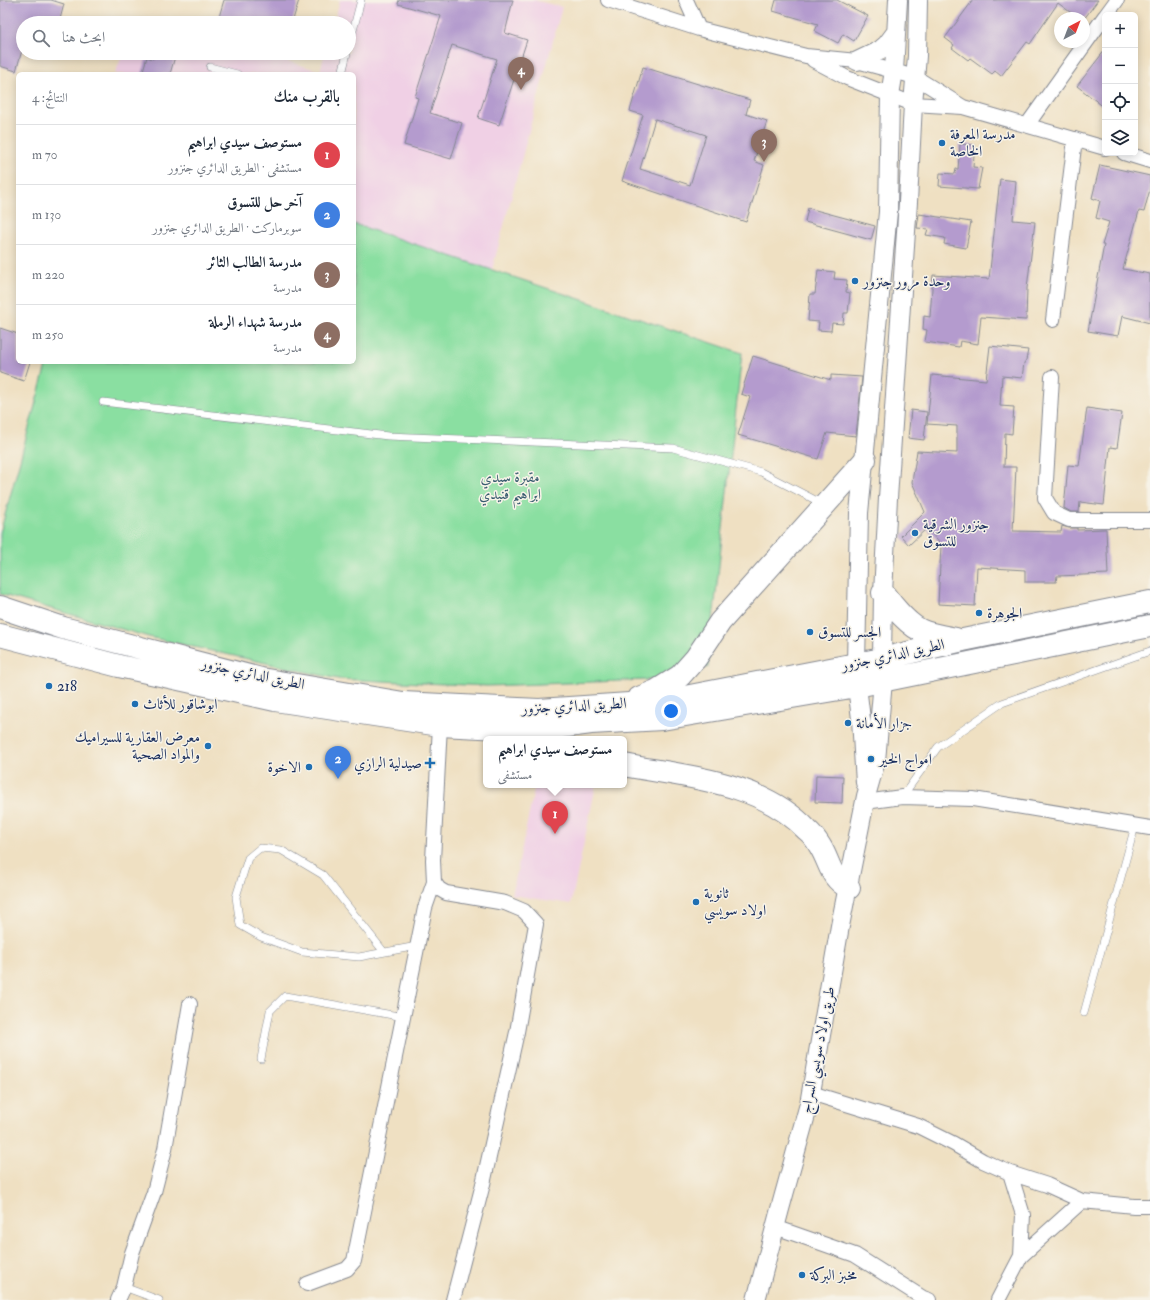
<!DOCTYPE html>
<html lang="ar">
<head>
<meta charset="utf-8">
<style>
	:root { --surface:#fff; --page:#f6f6f7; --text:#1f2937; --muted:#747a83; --line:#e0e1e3; --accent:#111827 }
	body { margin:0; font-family:"IM FELL Double Pica",Amiri,serif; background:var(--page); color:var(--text); direction:rtl }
	.controls { position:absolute; right:12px; top:12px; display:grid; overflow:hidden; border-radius:6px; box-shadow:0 2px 10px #0003 }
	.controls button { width:36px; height:36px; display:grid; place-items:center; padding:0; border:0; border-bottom:1px solid var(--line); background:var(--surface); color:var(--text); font:20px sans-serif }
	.compass { position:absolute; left:1054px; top:12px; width:36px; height:36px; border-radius:50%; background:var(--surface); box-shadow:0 2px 10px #0003; rotate:42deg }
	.you { position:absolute; left:671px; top:711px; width:14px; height:14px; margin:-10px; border:3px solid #fff; border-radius:50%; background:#1a73e8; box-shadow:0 0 0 6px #1a73e833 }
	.badge { display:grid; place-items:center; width:26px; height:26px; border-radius:50%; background:var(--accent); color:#fff; font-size:13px; font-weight:700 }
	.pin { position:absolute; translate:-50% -33px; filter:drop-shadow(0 1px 2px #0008) }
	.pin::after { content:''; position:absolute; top:21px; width:14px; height:12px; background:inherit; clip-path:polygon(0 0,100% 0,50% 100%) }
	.popup { position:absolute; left:483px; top:736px; width:144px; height:52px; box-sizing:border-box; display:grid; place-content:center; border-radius:6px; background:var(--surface); filter:drop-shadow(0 1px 3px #0005); font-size:13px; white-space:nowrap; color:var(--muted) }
	.popup b { font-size:15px; color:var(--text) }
	.popup::after { content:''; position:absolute; left:50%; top:100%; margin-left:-8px; border:8px solid transparent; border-top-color:var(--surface) }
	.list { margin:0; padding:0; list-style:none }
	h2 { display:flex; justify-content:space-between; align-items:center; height:52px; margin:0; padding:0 16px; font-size:17px }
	h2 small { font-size:13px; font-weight:400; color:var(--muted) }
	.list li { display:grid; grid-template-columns:26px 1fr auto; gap:12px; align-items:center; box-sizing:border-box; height:60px; padding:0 16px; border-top:1px solid var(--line) }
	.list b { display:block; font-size:15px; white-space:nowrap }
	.list p { margin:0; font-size:13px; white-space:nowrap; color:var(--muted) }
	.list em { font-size:13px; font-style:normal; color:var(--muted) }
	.icon { flex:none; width:22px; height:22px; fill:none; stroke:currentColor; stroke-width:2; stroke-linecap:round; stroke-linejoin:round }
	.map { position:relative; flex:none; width:1150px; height:1300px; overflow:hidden; direction:ltr }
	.search { position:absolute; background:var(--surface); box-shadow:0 2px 10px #0003; left:16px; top:16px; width:340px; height:44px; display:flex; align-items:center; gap:10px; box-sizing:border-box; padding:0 14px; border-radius:22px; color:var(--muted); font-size:15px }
	.panel { position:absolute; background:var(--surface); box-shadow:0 2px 10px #0003; left:16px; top:72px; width:340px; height:292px; border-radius:6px; direction:rtl }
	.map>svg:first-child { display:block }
	.built { fill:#f0d0e5 }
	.green { fill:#8adfa1; stroke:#528780 }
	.building { fill:#b49bce; fill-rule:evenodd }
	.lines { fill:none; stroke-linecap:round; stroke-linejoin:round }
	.service-casing { stroke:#858890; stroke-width:8 }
	.minor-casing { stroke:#858890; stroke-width:16 }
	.tertiary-casing { stroke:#858890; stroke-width:20 }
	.primary-casing { stroke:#858890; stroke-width:24 }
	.service { stroke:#fff; stroke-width:7 }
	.minor { stroke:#fff; stroke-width:14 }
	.tertiary { stroke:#fff; stroke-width:18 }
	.primary { stroke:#fff; stroke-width:22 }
	.poi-dot { fill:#1f6fb2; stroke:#f7f3e8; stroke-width:1.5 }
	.labels { text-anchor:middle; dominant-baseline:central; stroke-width:3; stroke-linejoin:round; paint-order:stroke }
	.poi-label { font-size:15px; fill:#1b2f5e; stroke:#f7f3e8; text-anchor:start }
	.park-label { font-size:15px; fill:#375b6f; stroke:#f7f3e8 }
	.street-label { font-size:15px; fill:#1b2f5e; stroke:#f7f3e8 }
</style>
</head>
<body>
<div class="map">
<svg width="1150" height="1300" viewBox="0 0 1150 1300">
	<rect width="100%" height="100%" fill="#f7f3e8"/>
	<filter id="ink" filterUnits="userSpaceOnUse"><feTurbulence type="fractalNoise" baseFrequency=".025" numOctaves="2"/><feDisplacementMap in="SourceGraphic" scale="8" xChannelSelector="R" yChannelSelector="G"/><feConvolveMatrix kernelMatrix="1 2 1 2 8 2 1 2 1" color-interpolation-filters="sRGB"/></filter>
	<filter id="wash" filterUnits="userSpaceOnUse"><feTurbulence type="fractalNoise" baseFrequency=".012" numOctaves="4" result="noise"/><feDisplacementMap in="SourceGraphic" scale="16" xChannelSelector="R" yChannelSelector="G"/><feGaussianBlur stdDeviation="0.9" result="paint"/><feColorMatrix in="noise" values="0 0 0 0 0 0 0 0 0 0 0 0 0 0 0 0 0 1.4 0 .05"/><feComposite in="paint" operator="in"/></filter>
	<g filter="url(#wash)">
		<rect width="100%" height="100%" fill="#efe0c2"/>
		<path class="built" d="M 340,0 L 534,0 L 562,7 L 492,270 L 354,224 L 354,74 L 115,74 L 123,53 L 261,53 L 320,71 L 325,53 L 349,53 L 349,23 L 334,23 Z
			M 535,785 L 596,785 L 571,904 L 512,895 Z"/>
		<path class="green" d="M 354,224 L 742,353 L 708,667 L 674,679 L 487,686 L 338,679 L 149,637 L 0,594 L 0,533 L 47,362 L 354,362 Z"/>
		<g id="blocks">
			<path class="building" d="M 0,0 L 51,0 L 64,4 L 59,23 L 23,23 L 23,47 L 16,71 L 0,66 Z
				M 224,0 L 299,0 L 292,23 L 240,23 L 219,17 Z
				M 399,0 L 513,0 L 505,33 L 527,40 L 499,125 L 478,118 L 497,59 L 452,45 L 430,113 L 462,123 L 451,159 L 404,145 L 418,98 L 415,97 L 441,16 L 398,4 Z
				M 776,0 L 837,0 L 868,16 L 854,41 L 843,34 L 838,43 L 815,31 L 818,24 L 773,11 Z
				M 973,0 L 1098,0 L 1084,19 L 1084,18 L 1078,18 L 1058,3 L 1030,44 L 1027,42 L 1001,76 L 995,71 L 992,74 L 970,58 L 968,60 L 952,48 L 954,45 L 945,38 Z
				M 1105,50 L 1105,108 L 1077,86 Z
				M 155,53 L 176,53 L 170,74 L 142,74 L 147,57 L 153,59 Z
				M 643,67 L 750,100 L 746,114 L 767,121 L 754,161 L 764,165 L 746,222 L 622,181 L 643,115 L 630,111 ZM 655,119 L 706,135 L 690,185 L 640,169 Z
				M 960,144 L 975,145 L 973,167 L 982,168 L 978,189 L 939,186 L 940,173 L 955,174 L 956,169 L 958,169 Z
				M 1100,165 L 1150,176 L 1150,189 L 1144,212 L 1139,211 L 1123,269 L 1150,274 L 1150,323 L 1122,316 L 1118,336 L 1088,331 L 1104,245 L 1102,245 L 1109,222 L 1096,218 L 1100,201 L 1092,198 Z
				M 1000,179 L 1016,181 L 1013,220 L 1035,222 L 1027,288 L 1026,320 L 981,317 L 978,344 L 960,341 L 959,347 L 925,342 L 927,330 L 923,329 L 924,316 L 930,317 L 933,275 L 989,279 Z
				M 808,208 L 875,226 L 871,240 L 805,222 Z
				M 919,214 L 971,222 L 966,248 L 944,244 L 945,238 L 926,235 L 928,229 L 917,228 Z
				M 818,270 L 835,272 L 834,279 L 847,280 L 846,292 L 850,293 L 848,313 L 844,313 L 843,324 L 832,323 L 831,331 L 818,330 L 819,322 L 808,321 L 810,294 L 815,294 Z
				M 0,328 L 18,334 L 18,362 L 30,362 L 24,381 L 0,373 Z
				M 990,346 L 1028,350 L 1026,360 L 1024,363 L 1022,378 L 1002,376 L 1000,406 L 1014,407 L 1012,434 L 1005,433 L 1004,467 L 1016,467 L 1013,531 L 1061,532 L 1062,526 L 1069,528 L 1077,528 L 1077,530 L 1106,529 L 1108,574 L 1057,576 L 1056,582 L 1025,582 L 1025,570 L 977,567 L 975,606 L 938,604 L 941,545 L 927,528 L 909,545 L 901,536 L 925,512 L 912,482 L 917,451 L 957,453 L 957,426 L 927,424 L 932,375 L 986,380 Z
				M 753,356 L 831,380 L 831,375 L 862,377 L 856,436 L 827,433 L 818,459 L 738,435 L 750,397 L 741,394 Z
				M 1087,408 L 1122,413 L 1117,448 L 1110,447 L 1104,505 L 1080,502 L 1079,512 L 1071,512 L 1064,508 L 1068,465 L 1079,466 Z
				M 911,410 L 927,412 L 924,440 L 908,438 Z
				M 816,775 L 843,776 L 842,803 L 815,802 Z"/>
		</g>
	</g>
	<g filter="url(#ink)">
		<use href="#blocks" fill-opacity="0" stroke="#858890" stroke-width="1"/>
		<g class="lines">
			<g class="service-casing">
				<path id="service" d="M 349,46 L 361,0
					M 210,67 L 237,74
					M 342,74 L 347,53
					M 103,402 L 388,436 L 673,448 L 761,472 L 823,504
					M 902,797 L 938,747 L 1002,703 L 1150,651
					M 384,952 L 323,875 L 281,850 L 260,848 L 248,858 L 236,897 L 240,925 L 261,937 L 302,952 L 359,957 L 417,946
					M 1084,1013 L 1135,826
					M 261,1059 L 270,1011 L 285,996 L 404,1017
					M 124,1287 L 159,1300"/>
			</g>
			<g class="minor-casing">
				<path id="minor" d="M 608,0 L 699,29 L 806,56 L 857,61 L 915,77 L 963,107
					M 686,0 L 699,29
					M 1106,15 L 1117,0
					M 813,60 L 847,78 L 913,104 L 963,107 L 1105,148
					M 1027,125 L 1105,16
					M 1124,153 L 1150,161
					M 1053,320 L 1075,139
					M 1052,377 L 1045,498 L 1054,513 L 1069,520 L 1150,520
					M 440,725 L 433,860 L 434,882 L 439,889 L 446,893 L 505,903 L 524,911 L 536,924 L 517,1032 L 483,1184 L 453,1300
					M 865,802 L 902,797 L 973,799 L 1150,828
					M 811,1093 L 918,1126 L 954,1144 L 983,1161 L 1010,1173 L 1047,1185 L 1082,1201 L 1134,1206 L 1150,1206
					M 1010,1173 L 1023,1215 L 1021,1256
					M 775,1227 L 855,1255 L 923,1298 L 929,1300
					M 307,1284 L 347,1269 L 354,1261 L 425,908 L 434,882
					M 118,1300 L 124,1287 L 132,1253 L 154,1192 L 165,1149 L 190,1004
					M 998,1300 L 1021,1256 L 1082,1201"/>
			</g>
			<g class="tertiary-casing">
				<path id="tertiary" d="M 857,61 L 880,50 L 887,44 L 896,32
					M 882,659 L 883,593 L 888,498 L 908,202 L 913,104 L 917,56 L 918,0
					M 856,664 L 859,513 L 888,212 L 890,95 L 894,71 L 898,0
					M 857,686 L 861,719 L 865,783
					M 756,1300 L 780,1209 L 809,1104 L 840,926 L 866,796 L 876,761 L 883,681"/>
			</g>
			<g class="primary-casing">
				<path id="primary" d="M 883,593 C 893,606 909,627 925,632 C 934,635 946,637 956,639
					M 0,607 L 63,628 L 261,679 L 403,703 L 539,710 L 659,702 L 882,659 L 963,640 L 1150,602
					M 0,635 L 119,666 L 275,700 L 440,725 L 538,730 L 591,723 L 662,719 L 857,686 L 1150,626
					M 639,698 L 656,691 L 680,676 L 696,658 L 720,622 L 865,460
					M 624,765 C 686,777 761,781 807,830 C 812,834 817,841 820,846 C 831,864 829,877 849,888"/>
			</g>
			<use href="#service" class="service"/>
			<use href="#minor" class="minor"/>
			<use href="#tertiary" class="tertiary"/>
			<use href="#primary" class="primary"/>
		</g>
	</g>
	<g class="poi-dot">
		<circle cx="942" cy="143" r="4"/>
		<circle cx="855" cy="281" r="4"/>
		<circle cx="915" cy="533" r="4"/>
		<circle cx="979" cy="613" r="4"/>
		<circle cx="810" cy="632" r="4"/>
		<circle cx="49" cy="686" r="4"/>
		<circle cx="135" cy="704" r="4"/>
		<circle cx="848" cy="723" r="4"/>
		<circle cx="208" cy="746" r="4"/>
		<circle cx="871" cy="759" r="4"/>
		<path d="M428 757h4v4h4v4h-4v4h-4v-4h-4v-4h4z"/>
		<circle cx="309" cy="767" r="4"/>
		<circle cx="696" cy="902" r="4"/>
		<circle cx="802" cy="1275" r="4"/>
	</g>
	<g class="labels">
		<g class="poi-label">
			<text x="950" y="134">مدرسة المعرفة<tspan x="950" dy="17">الخاصة</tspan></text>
			<text x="863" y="281">وحدة مرور جنزور</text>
			<text x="923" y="524">جنزور الشرقية<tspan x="923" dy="17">للتسوق</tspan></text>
			<text x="987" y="613">الجوهرة</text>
			<text x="818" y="632">الجسر للتسوق</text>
			<text x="57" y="686">218</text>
			<text x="143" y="704">ابوشاقور للأثاث</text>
			<text x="856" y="723">جزار الأمانة</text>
			<text x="200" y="737" text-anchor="end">معرض العقارية للسيراميك<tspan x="200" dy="17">والمواد الصحية</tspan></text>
			<text x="879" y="759">امواج الخير</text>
			<text x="422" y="763" text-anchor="end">صيدلية الرازي</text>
			<text x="301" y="767" text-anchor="end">الاخوة</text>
			<text x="704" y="893">ثانوية<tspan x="704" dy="17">اولاد سويسي</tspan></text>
			<text x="810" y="1275">مخبز البركة</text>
		</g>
		<g class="park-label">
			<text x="510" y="477">مقبرة سيدي<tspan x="510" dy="17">ابراهيم قنيدي</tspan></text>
		</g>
		<g class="street-label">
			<text transform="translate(893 655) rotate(-12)">الطريق الدائري جنزور</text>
			<text transform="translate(253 674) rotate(12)">الطريق الدائري جنزور</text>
			<text transform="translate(574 706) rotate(-3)">الطريق الدائري جنزور</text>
			<text transform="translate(818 1050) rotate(-79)">طريق اولاد سويسي السراج</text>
		</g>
	</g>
</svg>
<div class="controls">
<button>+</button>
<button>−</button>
<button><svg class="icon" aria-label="locate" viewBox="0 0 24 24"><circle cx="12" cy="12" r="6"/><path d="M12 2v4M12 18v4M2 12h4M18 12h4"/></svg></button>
<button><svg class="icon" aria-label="layers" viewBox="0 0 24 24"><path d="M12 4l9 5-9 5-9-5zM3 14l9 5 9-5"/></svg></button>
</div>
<svg class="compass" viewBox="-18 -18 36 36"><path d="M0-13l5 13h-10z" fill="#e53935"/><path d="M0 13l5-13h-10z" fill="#747a83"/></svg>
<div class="you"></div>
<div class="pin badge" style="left:555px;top:834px;background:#e0444e">1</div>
<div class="popup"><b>مستوصف سيدي ابراهيم</b>مستشفى</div>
<div class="pin badge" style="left:338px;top:779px;background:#3f7fe0">2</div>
<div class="pin badge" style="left:764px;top:162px;background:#8d6e63">3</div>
<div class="pin badge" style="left:521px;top:90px;background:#8d6e63">4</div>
<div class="search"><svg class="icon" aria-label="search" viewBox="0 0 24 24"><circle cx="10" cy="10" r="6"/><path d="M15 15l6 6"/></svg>ابحث هنا</div>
<section class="panel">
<h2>بالقرب منك<small>النتائج: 4</small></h2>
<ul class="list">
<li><span class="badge" style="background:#e0444e">1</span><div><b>مستوصف سيدي ابراهيم</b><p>مستشفى · الطريق الدائري جنزور</p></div><em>70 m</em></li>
<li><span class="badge" style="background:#3f7fe0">2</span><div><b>آخر حل للتسوق</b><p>سوبرماركت · الطريق الدائري جنزور</p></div><em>130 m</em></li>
<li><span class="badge" style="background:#8d6e63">3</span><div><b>مدرسة الطالب الثائر</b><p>مدرسة</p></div><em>220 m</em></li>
<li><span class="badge" style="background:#8d6e63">4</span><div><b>مدرسة شهداء الرملة</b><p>مدرسة</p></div><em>250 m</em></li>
</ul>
</section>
</div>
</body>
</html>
